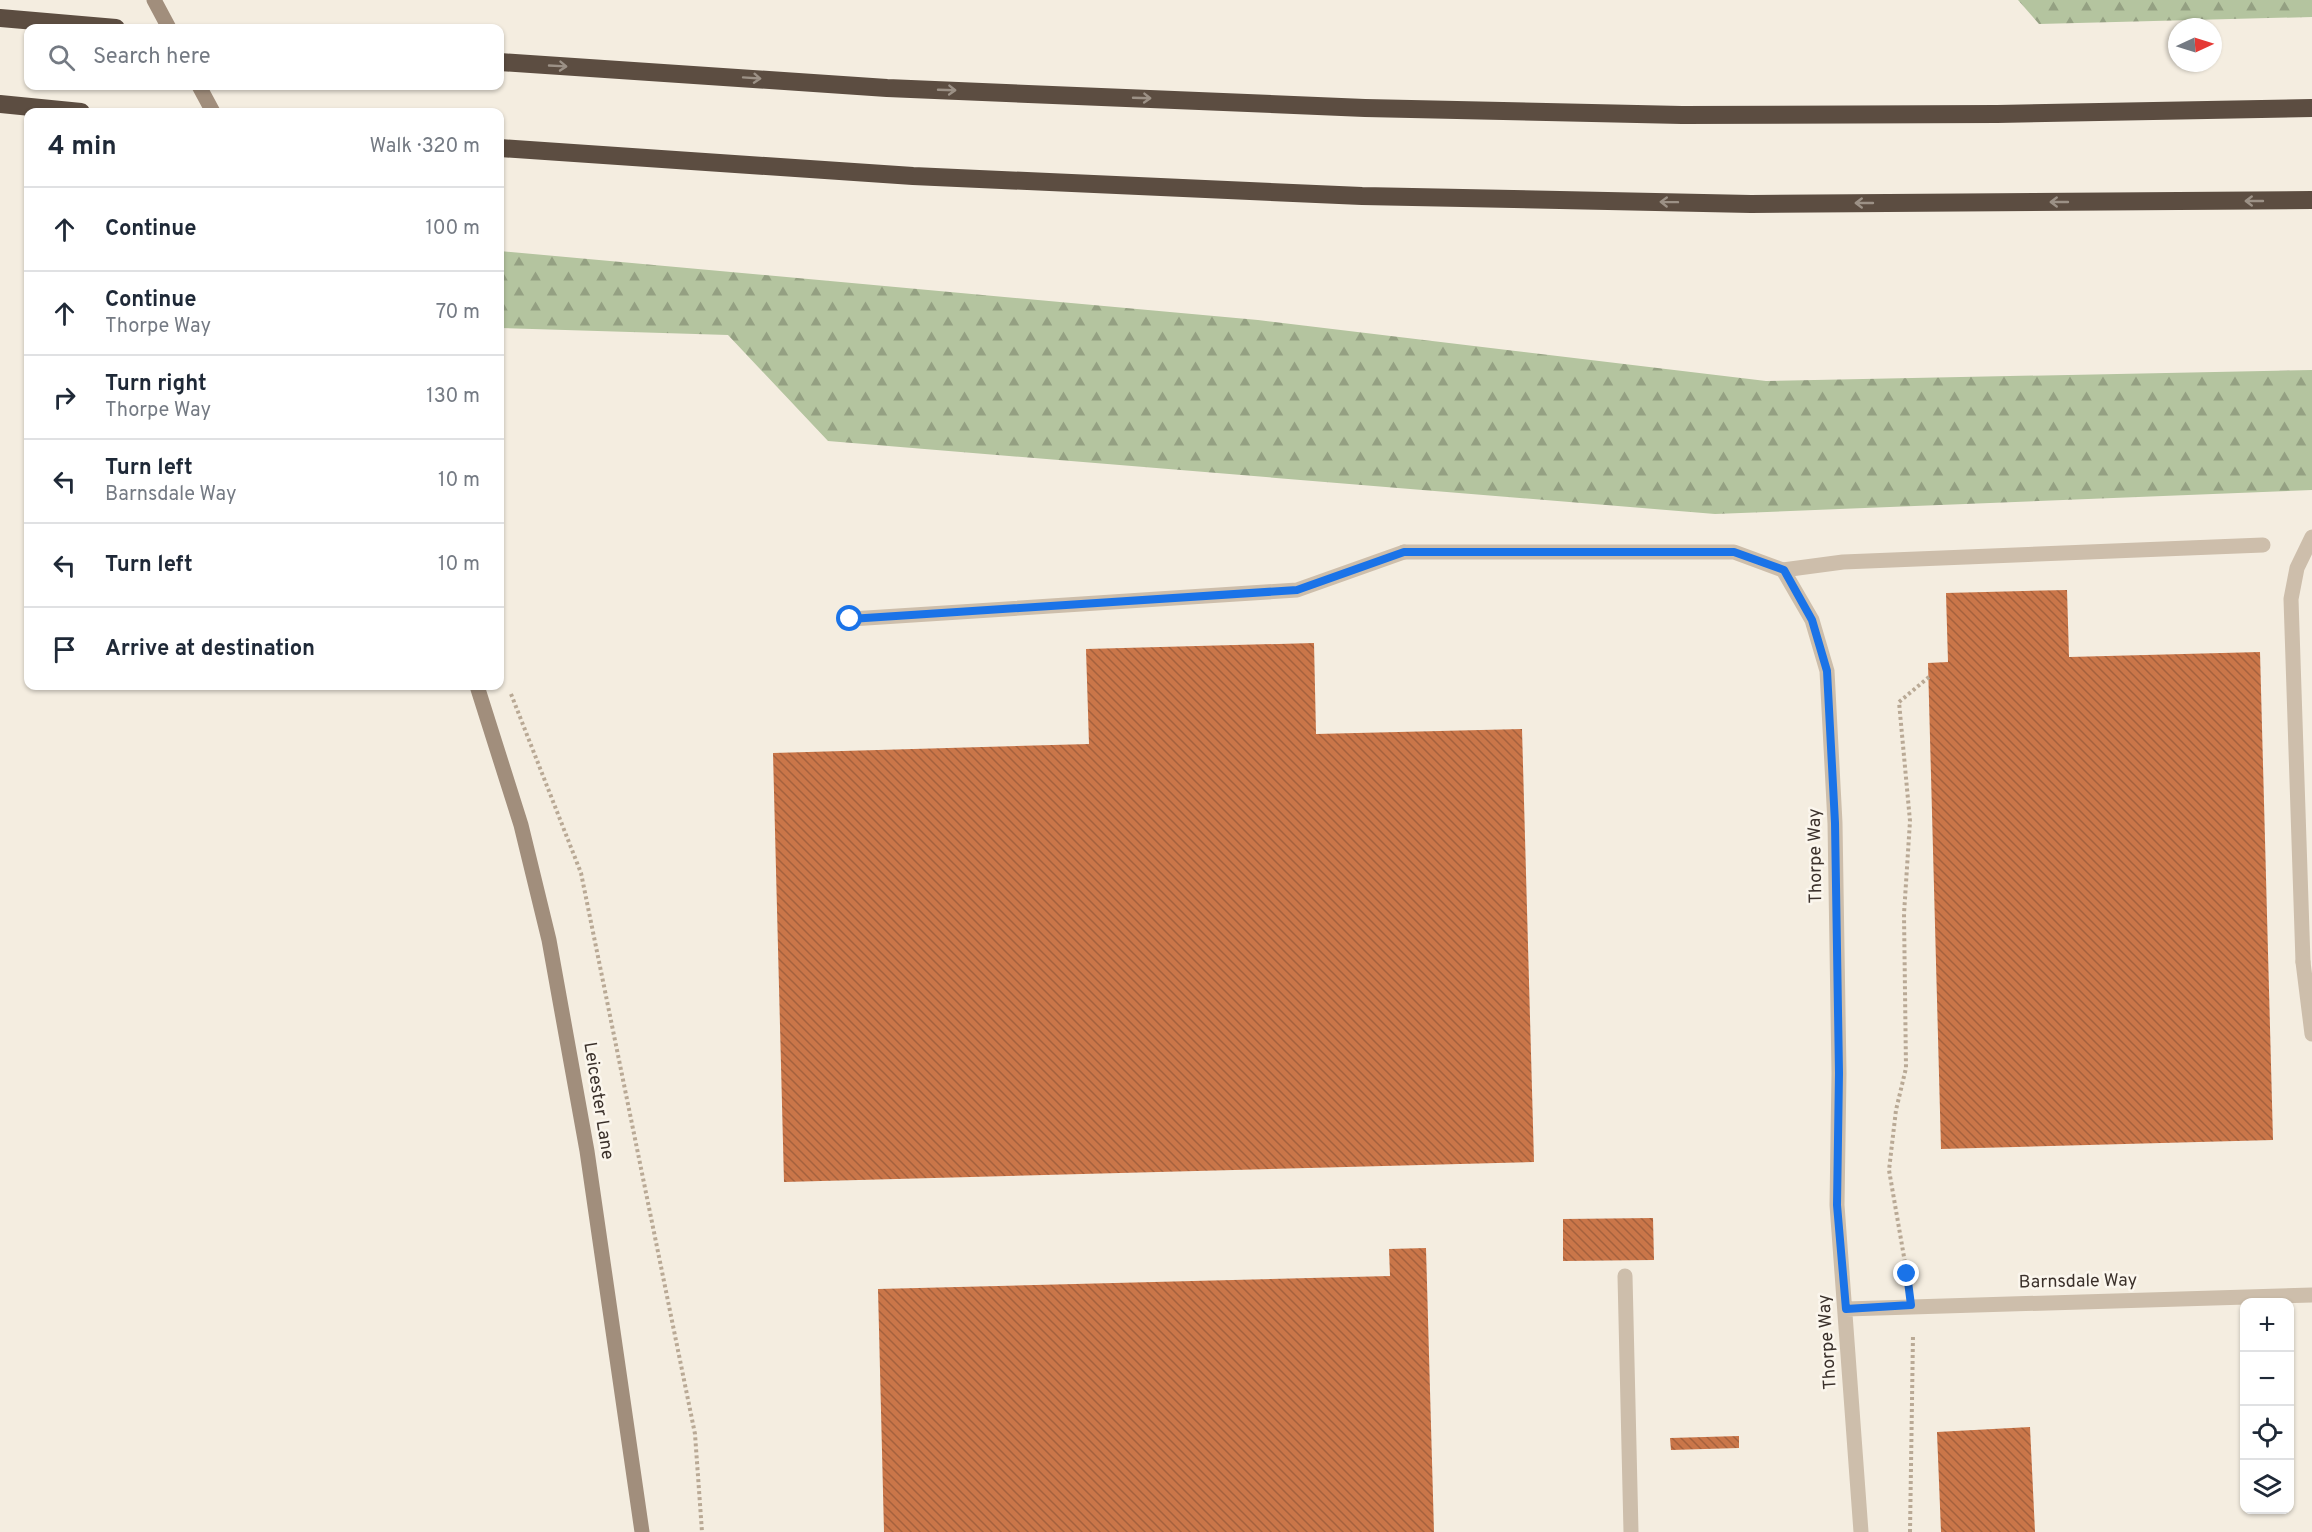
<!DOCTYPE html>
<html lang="en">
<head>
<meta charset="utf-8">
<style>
	:root { --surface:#fff; --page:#f2f2f3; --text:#1f2937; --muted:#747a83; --line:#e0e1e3 }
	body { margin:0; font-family:Overpass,sans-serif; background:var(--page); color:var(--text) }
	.controls { position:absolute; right:18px; bottom:18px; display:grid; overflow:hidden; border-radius:12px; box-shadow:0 2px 4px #0004 }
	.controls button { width:54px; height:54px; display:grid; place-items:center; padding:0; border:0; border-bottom:2px solid var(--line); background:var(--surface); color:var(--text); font:30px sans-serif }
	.compass { position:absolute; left:2168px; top:18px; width:54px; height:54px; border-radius:50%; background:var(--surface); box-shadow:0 2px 4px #0004; rotate:86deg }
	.stop { position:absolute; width:18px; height:18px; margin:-14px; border:4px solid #1a73e8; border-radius:50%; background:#fff }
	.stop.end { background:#1a73e8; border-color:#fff; box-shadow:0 2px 6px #0008 }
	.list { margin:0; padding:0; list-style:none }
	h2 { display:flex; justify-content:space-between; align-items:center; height:78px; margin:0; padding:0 24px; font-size:26px }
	h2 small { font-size:20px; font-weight:400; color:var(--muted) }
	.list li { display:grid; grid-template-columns:39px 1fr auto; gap:18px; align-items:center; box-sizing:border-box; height:84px; padding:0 24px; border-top:2px solid var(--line) }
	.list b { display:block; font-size:22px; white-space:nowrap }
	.list p { margin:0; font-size:20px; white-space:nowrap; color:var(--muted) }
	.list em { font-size:20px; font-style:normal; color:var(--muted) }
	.icon { flex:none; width:33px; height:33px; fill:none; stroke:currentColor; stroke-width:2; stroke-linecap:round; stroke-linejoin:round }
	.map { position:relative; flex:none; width:2312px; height:1532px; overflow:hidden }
	.search { position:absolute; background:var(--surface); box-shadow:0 2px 4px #0004; left:24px; top:24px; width:480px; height:66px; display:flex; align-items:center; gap:15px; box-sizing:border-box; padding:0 21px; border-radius:12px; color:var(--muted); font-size:22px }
	.panel { position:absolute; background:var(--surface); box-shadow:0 2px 4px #0004; left:24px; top:108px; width:480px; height:582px; border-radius:12px }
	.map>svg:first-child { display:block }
	.forest { fill:url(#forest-firs) }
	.building { fill:url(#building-back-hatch) }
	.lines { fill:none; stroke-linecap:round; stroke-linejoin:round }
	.path { stroke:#b9a995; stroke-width:4; stroke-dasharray:3 3; stroke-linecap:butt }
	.lane { stroke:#cdbeab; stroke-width:15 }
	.street { stroke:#cdbeab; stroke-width:15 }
	.secondary { stroke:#a18e7c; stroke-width:15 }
	.highway { stroke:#5c4d41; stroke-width:18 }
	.oneway { stroke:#9c9186 }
	.route { stroke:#1a73e8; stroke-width:8 }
	.labels { text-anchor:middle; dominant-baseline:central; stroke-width:5; stroke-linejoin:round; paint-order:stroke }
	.street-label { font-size:18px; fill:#3b312b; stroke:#fbf6ed }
</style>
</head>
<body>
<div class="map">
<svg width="2312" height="1532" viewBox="0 0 2312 1532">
	<defs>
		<pattern id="forest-firs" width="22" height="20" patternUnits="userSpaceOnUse" patternTransform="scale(1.5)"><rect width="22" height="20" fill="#b4c49f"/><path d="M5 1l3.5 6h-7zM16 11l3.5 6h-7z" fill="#94a082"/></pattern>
		<pattern id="building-back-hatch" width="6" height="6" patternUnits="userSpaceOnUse" patternTransform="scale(1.5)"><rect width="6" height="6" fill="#ca7649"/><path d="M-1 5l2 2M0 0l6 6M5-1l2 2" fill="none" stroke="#a5613d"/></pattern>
	</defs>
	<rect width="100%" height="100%" fill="#f4ede0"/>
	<path class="forest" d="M 2018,0 L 2312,0 L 2312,17 L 2039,24 Z
		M 500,251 L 1258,320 L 1766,381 L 2312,370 L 2312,490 L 1715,514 L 828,441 L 728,335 L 500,328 Z"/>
	<path class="building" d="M 2067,590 L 2069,657 L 2260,652 L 2273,1140 L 1941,1149 L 1928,663 L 1948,662 L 1946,593 Z
		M 1314,643 L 1316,734 L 1522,729 L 1534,1162 L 784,1182 L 773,753 L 1089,744 L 1086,649 Z
		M 1653,1218 L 1654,1260 L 1563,1261 L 1563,1219 Z
		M 1426,1248 L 1434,1532 L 884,1532 L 878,1289 L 1390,1276 L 1389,1249 Z
		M 2030,1427 L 2035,1532 L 1941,1532 L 1937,1432 Z
		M 1739,1436 L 1739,1448 L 1671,1450 L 1670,1438 Z"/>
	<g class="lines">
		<path class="path" d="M 511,694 L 581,873 L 695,1434 L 702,1532
			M 1908,1280 L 1889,1170 L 1896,1110 L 1906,1068 L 1904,914 L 1910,821 L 1899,702 L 1929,677
			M 1910,1532 L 1913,1335"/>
		<path class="lane" d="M 1783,570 L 1843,562 L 2263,545
			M 851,619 L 1297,590 L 1404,552
			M 2303,962 L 2291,599 L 2297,568 L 2312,537
			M 1625,1276 L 1631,1532"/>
		<path class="street" d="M 1404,552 L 1734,552 L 1783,570 L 1812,620 L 1827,671 L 1835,823 L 1839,1073 L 1837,1205 L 1861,1532
			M 2303,962 L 2312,1034
			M 1846,1309 L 2312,1295"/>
		<path class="secondary" d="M 154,0 L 169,28
			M 199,86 L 213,112
			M 477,686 L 521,825 L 549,940 L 587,1151 L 642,1532"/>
		<path class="highway" d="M 0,18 L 116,28
			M 500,62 L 887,88 L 1365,108 L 1682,115 L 1997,114 L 2312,108
			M 0,104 L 81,112
			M 500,148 L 913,176 L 1362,196 L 1751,204 L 2312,200"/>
	</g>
	<defs><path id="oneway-shaft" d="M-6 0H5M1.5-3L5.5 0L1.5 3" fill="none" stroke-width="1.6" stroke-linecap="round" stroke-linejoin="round" transform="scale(1.5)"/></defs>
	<g class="oneway">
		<use href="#oneway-shaft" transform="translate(558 66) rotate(3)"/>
		<use href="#oneway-shaft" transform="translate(752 78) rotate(4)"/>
		<use href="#oneway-shaft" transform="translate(947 90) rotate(2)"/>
		<use href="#oneway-shaft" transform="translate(1142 98) rotate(2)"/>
		<use href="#oneway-shaft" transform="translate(2254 201) rotate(180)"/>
		<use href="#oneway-shaft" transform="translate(1669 202) rotate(-179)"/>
		<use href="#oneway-shaft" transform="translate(2059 202) rotate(180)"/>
		<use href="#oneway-shaft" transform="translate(1864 203) rotate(180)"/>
	</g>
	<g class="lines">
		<path class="route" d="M 850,619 L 1297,590 L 1404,552 L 1734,552 L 1784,570 L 1812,620 L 1827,671 L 1835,823 L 1839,1073 L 1837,1205 L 1846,1309 L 1911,1305 L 1907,1274"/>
	</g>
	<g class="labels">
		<g class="street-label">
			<text transform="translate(1816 856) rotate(-91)">Thorpe Way</text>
			<text transform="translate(598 1101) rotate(81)">Leicester Lane</text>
			<text transform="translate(2078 1282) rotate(-1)">Barnsdale Way</text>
			<text transform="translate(1828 1342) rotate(-94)">Thorpe Way</text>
		</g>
	</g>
</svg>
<div class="controls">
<button>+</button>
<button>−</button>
<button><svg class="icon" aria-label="locate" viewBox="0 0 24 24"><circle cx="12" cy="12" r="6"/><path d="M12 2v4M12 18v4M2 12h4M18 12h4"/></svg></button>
<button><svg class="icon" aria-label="layers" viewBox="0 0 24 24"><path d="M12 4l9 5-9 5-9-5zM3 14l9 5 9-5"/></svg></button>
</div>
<svg class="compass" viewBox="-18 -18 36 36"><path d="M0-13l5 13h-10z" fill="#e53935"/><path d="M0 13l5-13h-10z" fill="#747a83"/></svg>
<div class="stop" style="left:850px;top:619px"></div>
<div class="stop end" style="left:1907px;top:1274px"></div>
<div class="search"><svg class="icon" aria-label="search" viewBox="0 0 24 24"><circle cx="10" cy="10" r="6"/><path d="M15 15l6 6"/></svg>Search here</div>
<section class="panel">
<h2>4 min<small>Walk · 320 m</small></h2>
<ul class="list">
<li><svg class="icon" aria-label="ahead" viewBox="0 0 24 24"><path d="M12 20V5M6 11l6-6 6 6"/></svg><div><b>Continue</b></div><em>100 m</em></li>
<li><svg class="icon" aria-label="ahead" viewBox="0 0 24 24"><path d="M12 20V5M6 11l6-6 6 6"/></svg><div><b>Continue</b><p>Thorpe Way</p></div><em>70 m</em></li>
<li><svg class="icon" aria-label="right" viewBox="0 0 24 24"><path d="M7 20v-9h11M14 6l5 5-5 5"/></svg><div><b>Turn right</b><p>Thorpe Way</p></div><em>130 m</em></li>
<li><svg class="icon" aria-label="left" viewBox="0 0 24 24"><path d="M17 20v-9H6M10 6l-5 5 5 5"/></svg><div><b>Turn left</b><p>Barnsdale Way</p></div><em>10 m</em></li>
<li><svg class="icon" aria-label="left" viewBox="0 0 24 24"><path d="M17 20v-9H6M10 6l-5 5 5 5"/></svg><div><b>Turn left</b></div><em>10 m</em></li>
<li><svg class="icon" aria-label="arrive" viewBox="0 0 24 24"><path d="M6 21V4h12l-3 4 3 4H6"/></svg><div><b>Arrive at destination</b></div></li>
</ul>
</section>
</div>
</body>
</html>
